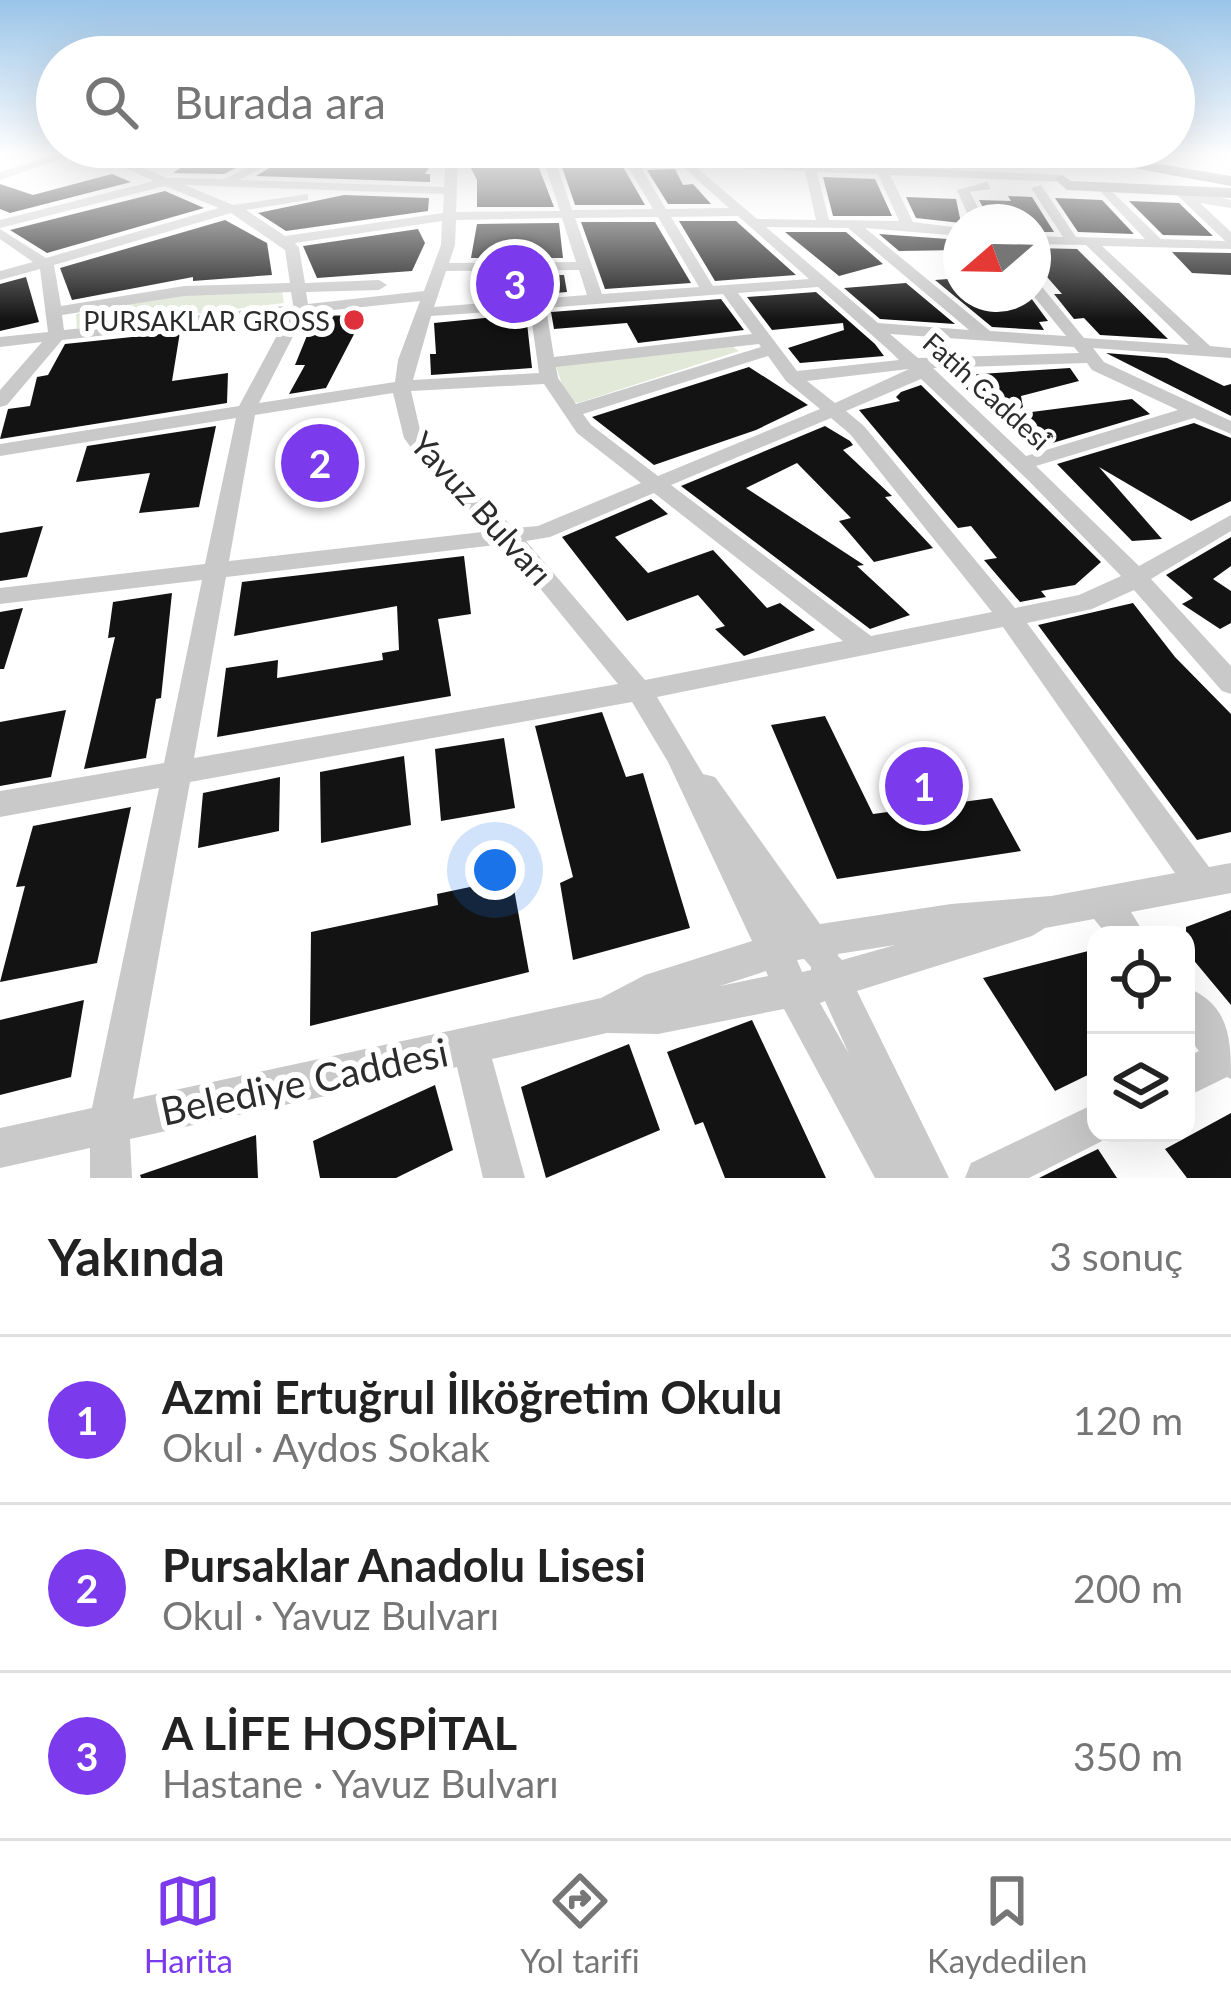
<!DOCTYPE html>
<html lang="tr">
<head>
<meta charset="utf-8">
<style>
	:root { --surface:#fff; --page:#f2f2f2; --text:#222; --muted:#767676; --line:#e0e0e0; --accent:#7c3aed }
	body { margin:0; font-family:Lato,sans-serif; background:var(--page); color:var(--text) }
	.controls { position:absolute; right:36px; bottom:36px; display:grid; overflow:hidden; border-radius:24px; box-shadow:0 12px 48px #0002 }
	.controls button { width:108px; height:108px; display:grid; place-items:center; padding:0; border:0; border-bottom:3px solid var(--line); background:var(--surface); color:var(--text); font:60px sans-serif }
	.compass { position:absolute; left:943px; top:204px; width:108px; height:108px; border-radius:50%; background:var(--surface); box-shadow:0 12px 48px #0002; rotate:250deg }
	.you { position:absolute; left:495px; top:870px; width:42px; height:42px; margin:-30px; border:9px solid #fff; border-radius:50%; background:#1a73e8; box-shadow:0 0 0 18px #1a73e833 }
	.badge { display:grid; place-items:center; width:78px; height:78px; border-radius:50%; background:var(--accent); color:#fff; font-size:39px; font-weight:700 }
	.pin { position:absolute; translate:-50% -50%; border:6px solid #fff; box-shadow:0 3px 12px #0006 }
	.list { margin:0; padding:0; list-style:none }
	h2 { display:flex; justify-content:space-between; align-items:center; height:156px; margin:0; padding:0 48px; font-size:51px }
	h2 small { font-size:39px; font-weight:400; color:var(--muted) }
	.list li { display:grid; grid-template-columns:78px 1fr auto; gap:36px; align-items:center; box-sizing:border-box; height:168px; padding:0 48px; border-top:3px solid var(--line) }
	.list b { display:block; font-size:45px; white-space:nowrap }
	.list p { margin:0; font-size:39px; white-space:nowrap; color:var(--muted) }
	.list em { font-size:39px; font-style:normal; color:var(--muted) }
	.icon { flex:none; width:66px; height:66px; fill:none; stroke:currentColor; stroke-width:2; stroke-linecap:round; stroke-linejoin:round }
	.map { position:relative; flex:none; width:1231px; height:1178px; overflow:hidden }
	.search { position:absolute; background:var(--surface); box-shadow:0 12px 48px #0002; left:36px; right:36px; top:36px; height:132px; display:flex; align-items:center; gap:30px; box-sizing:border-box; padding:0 42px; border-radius:66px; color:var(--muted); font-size:45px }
	.sheet { height:660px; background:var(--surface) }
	nav { display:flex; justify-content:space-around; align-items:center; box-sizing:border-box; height:168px; border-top:3px solid var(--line); background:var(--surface); font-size:33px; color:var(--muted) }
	nav a { display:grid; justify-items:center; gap:6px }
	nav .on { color:var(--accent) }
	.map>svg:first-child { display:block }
	.green { fill:#e2e9d9 }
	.building { fill:#131313 }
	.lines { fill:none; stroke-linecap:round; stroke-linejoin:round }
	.minor { fill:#c9c9c9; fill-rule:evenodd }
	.major { fill:#a4a4a4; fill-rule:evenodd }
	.highway { fill:#939393; fill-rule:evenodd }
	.poi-dot { fill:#df313c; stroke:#fff; stroke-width:4.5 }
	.labels { text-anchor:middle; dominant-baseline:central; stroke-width:12; stroke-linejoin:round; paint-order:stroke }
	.far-poi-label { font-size:27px; fill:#2c2c2c; stroke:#fff; text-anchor:end }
	.far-street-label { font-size:27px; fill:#2c2c2c; stroke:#fff }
	.street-label { font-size:33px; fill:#2c2c2c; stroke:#fff }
	.near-street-label { font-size:39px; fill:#2c2c2c; stroke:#fff }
</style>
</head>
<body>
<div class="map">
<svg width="1231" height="1178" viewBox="0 0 1231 1178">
	<rect width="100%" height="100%" fill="#fff"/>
	<path class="green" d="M 282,291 L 284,303 L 77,328 L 76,314 L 187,293 Z
		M 733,347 L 739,351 L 578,403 L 567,400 L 556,366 Z"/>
	<path class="building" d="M 200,155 L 261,155 L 224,174 L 173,173 Z
		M 291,155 L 323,155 L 433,161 L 425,174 L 430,174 L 430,182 L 256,176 Z
		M 537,163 L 554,207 L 477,207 L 477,180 L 469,164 Z
		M 589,166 L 623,167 L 645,205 L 575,205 L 562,167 Z
		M 675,169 L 683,185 L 693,184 L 711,204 L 668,204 L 647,170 Z
		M 112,174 L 131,182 L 10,213 L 0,209 L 0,184 L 33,195 Z
		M 823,177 L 875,179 L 892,216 L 833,216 Z
		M 165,191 L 204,208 L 47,253 L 10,230 Z
		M 344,195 L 429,198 L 428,211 L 286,231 L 258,213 Z
		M 1008,196 L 1032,197 L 1054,232 L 1033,232 L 1033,222 L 991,222 L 979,200 L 1011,201 Z
		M 906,197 L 956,199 L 961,223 L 916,218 Z
		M 1055,198 L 1102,200 L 1134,234 L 1078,232 Z
		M 1129,201 L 1179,203 L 1213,236 L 1163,235 Z
		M 225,220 L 267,243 L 272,275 L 193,281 L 193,277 L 72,300 L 60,268 Z
		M 679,221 L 736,221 L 796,275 L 715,281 Z
		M 581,222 L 655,222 L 691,283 L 605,289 Z
		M 559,223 L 563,258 L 471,258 L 477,224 Z
		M 418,229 L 425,243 L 412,271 L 317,278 L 303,246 Z
		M 785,232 L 846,232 L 883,264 L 839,276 Z
		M 879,234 L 961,240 L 961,250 L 899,251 Z
		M 1033,248 L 1077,249 L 1168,339 L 1100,335 L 1084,318 L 1074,319 L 1054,294 L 1062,294 L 1033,261 Z
		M 1172,252 L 1231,253 L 1231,275 L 1192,273 Z
		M 499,275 L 564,275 L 567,292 L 496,298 Z
		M 26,277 L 39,322 L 0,331 L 0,284 Z
		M 961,278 L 961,294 L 1028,294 L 1048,321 L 1039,322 L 1044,330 L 992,327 L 935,280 Z
		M 906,283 L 955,324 L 880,319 L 844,288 Z
		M 816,292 L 875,344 L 884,356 L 800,363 L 788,348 L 844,330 L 843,323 L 772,330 L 747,297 Z
		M 721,299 L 744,330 L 638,343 L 627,323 L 554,329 L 551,312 Z
		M 526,314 L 532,368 L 431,375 L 430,354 L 436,354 L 434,323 Z
		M 364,315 L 326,388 L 289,394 L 305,365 L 295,365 L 315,316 Z
		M 180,332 L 172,381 L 228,373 L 227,403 L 0,439 L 8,409 L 30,406 L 37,377 L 48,375 L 65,344 Z
		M 1106,353 L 1167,358 L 1224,386 L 1231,384 L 1231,416 Z
		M 749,367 L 808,405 L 756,430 L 654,465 L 592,417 Z
		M 1070,368 L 1079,381 L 1021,396 L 1024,413 L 1132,399 L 1150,414 L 1039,447 L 950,376 Z
		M 921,385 L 1101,562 L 1075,585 L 1041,591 L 1046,597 L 1020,602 L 984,560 L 997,558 L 971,526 L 958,528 L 859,410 L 900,401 L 896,397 L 901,392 Z
		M 1194,423 L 1231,438 L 1231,501 L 1191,521 L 1099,467 L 1162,539 L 1132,541 L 1057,464 Z
		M 216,426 L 199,507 L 139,513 L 150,473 L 76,482 L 87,446 Z
		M 825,426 L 850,441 L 853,445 L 843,450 L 892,496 L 885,497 L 933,548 L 874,562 L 839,521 L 851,518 L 797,463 L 746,488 L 864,565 L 857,566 L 910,615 L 870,629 L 681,486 Z
		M 651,499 L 668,514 L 615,537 L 648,573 L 713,550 L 767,608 L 780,603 L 815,630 L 744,656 L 715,629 L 725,626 L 698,595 L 627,621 L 562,537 Z
		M 43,526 L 27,577 L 0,581 L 0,533 Z
		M 1231,537 L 1231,566 L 1213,579 L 1231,591 L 1231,623 L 1220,629 L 1182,604 L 1193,598 L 1166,575 Z
		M 464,556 L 471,614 L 438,619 L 451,696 L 217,737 L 226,668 L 278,660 L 277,678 L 383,660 L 382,653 L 399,650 L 397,606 L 234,636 L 242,582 Z
		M 172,593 L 161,698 L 156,699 L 146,758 L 84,769 L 115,637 L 108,638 L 113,602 Z
		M 1133,603 L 1175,657 L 1231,714 L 1231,832 L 1197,840 L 1038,625 Z
		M 23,608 L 4,669 L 0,669 L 0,612 Z
		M 66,710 L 51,777 L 0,786 L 0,722 Z
		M 602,712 L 626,777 L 643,773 L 690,928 L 573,960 L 560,883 L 573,877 L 535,726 Z
		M 825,716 L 873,814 L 992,798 L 1021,851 L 837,879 L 771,725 Z
		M 504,738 L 515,808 L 441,821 L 435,749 Z
		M 404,756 L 411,825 L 321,843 L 320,772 Z
		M 280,777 L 279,831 L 198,848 L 203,793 Z
		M 131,807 L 97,963 L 0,982 L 25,886 L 16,887 L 33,826 Z
		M 512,878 L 529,972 L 310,1026 L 311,932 L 438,905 L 437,894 Z
		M 1231,910 L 1231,1005 L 1186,951 L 1186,927 Z
		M 1096,949 L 1096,1071 L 1055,1091 L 983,978 Z
		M 84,1000 L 71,1077 L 0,1095 L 0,1020 Z
		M 752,1020 L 784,1088 L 826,1178 L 725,1178 L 703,1122 L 695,1125 L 667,1052 Z
		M 629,1044 L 660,1130 L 546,1178 L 521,1087 Z
		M 435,1085 L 453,1150 L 396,1178 L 320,1178 L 313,1141 Z
		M 1231,1113 L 1231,1178 L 1187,1178 L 1165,1149 Z
		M 256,1135 L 258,1178 L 141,1178 L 140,1175 Z
		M 1098,1149 L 1117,1178 L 1039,1178 L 1061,1167 Z"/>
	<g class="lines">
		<path class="minor" d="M 54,155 L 72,155 L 0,180 L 0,172 Z
			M 96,155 L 112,155 L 167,178 L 225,179 L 272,155 L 287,155 L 239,180 L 444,187 L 446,155 L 458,155 L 456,212 L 560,211 L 543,159 L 521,155 L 613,155 L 1062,175 L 1066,182 L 890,175 L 913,222 L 961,228 L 961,236 L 865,228 L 990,331 L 1066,336 L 1032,294 L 1033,280 L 1038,282 L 1084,338 L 1189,345 L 1086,245 L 1033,244 L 1033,236 L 1063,237 L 1031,188 L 1041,185 L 1076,237 L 1145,239 L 1098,189 L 1102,182 L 1161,239 L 1225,241 L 1175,193 L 1175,187 L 1231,200 L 1231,208 L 1200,203 L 1231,232 L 1231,249 L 1102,246 L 1210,346 L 1231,348 L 1231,358 L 1093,348 L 1104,362 L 1231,421 L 1231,434 L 1194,418 L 1036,466 L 1139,566 L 1231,515 L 1231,531 L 1151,579 L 1231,666 L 1231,694 L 1222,691 L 1134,590 L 1092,609 L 1027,623 L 1209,867 L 1231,863 L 1231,893 L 1131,912 L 1145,935 L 1107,935 L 1094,919 L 1045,928 L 1032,936 L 857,991 L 949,1178 L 875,1178 L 784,1009 L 658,1034 L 607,1033 L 492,1059 L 525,1178 L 483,1178 L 457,1067 L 130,1139 L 132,1178 L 90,1178 L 90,1148 L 0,1168 L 0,1128 L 92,1108 L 159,788 L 0,817 L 0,791 L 164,763 L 202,580 L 0,604 L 0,588 L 205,564 L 236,418 L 0,456 L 0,444 L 239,406 L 288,315 L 62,340 L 7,405 L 0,407 L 0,390 L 42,342 L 0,347 L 0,337 L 48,332 L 40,269 L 0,280 L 0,271 L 33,262 L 0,239 L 0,229 L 46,258 L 219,208 L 165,186 L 0,228 L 0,220 L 154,181 ZM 555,160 L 626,163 L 653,209 L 572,210 ZM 638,163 L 681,165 L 729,208 L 666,209 ZM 695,166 L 805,171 L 816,220 L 757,219 ZM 817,172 L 878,174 L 899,221 L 829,220 ZM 185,185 L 444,194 L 443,213 L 285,236 L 246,210 L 308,200 L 308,194 L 233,205 ZM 231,213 L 285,250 L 290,283 L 184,286 L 61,306 L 54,265 ZM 738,216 L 809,279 L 713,286 L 671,217 ZM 658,217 L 699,287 L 602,294 L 575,218 ZM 562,218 L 576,262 L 449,263 L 455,245 L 456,220 ZM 442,221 L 441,245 L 424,291 L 308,304 L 306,292 L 379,290 L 387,285 L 379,280 L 305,283 L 299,248 L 295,243 ZM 766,227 L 848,228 L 969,330 L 878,323 ZM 579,270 L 587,295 L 434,307 L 446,271 ZM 818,287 L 892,353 L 899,360 L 797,371 L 738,293 ZM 291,292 L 293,305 L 64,330 L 62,315 L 184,296 ZM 723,294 L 752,334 L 554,357 L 546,308 ZM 420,301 L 398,360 L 395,382 L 259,403 L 305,313 ZM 530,309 L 539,373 L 413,380 L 431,316 ZM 890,334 L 1074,347 L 1079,353 L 918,358 ZM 759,344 L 761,347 L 576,404 L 558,378 L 556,367 ZM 768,356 L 786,381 L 820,409 L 658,476 L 591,425 L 583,414 ZM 1087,363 L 1092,370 L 1178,410 L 1026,456 L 933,368 ZM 909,369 L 835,403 L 807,381 ZM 921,379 L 1029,481 L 1121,576 L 1079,595 L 1015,608 L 864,426 L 846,411 ZM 544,384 L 577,433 L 641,483 L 538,526 L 514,528 L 440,460 L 421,434 L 411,391 ZM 393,393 L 404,438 L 426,468 L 491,531 L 229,561 L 255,415 ZM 831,418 L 850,434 L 992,612 L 871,636 L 671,485 ZM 654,493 L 843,641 L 645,680 L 526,541 L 550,537 ZM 504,544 L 618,684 L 194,758 L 226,577 ZM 1003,627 L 1175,873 L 1051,896 L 951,904 L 820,924 L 715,777 L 703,774 L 657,697 ZM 632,702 L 668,762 L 752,941 L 645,975 L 601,998 L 133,1099 L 190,782 ZM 895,945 L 842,960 L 838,956 L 838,954 ZM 804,959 L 811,967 L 811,970 L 802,972 L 797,960 ZM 766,971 L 768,976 L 720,986 ZM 825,1001 L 849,1054 L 820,1003 Z
			M 987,182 L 991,189 L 970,192 L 985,222 L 971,222 L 957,190 Z
			M 1186,987 C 1230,1005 1231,1039 1231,1079 L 1227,1077 L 1186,1097 L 1186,1057 L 1199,1051 L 1186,1034 Z
			M 1096,1103 L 1096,1133 L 1112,1133 L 1110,1137 L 1029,1178 L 965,1178 L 971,1163 Z"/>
		<path class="major" d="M 1062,175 L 1071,181 L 1231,188 L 1231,198 L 1067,190 L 1055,179 Z"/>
		<path class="highway" d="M 1062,155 L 1105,155 L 1231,176 L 1231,186 Z"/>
	</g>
	<linearGradient id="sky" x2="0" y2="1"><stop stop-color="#9ac4e8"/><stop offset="0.48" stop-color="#fff"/><stop offset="1" stop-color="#fff" stop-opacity="0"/></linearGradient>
	<rect width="1231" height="320" fill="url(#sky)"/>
	<circle class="poi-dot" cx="354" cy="320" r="12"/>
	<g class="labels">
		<g class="far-poi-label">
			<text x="330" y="320">PURSAKLAR GROSS</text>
		</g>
		<g class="far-street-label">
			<text transform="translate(987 391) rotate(42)">Fatih Caddesi</text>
		</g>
		<g class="street-label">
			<text transform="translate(482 508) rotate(48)">Yavuz Bulvarı</text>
		</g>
		<g class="near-street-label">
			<text transform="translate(304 1081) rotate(-12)">Belediye Caddesi</text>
		</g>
	</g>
</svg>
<div class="controls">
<button><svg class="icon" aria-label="locate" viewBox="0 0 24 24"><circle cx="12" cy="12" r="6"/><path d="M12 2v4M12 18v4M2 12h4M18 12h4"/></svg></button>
<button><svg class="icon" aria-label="layers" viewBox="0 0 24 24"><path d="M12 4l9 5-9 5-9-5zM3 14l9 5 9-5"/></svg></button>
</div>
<svg class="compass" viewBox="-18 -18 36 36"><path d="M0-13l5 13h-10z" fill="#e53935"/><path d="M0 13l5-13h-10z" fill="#767676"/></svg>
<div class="you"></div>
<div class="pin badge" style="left:924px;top:786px">1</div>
<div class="pin badge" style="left:320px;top:463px">2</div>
<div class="pin badge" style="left:515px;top:284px">3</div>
<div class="search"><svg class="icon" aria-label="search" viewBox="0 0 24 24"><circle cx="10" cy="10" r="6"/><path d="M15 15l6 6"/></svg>Burada ara</div>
</div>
<section class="sheet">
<h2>Yakında<small>3 sonuç</small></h2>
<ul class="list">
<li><span class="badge">1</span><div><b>Azmi Ertuğrul İlköğretim Okulu</b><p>Okul · Aydos Sokak</p></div><em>120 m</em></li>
<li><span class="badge">2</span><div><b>Pursaklar Anadolu Lisesi</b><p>Okul · Yavuz Bulvarı</p></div><em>200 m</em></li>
<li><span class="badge">3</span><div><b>A LİFE HOSPİTAL</b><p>Hastane · Yavuz Bulvarı</p></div><em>350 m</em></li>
</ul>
</section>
<nav>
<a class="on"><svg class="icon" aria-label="map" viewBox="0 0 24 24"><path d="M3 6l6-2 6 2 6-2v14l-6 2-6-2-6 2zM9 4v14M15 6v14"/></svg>Harita</a>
<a><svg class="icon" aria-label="directions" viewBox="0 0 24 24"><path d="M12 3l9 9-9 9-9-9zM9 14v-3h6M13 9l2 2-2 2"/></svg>Yol tarifi</a>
<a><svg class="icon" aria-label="saved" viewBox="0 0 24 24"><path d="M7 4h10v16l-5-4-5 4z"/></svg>Kaydedilen</a>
</nav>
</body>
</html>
